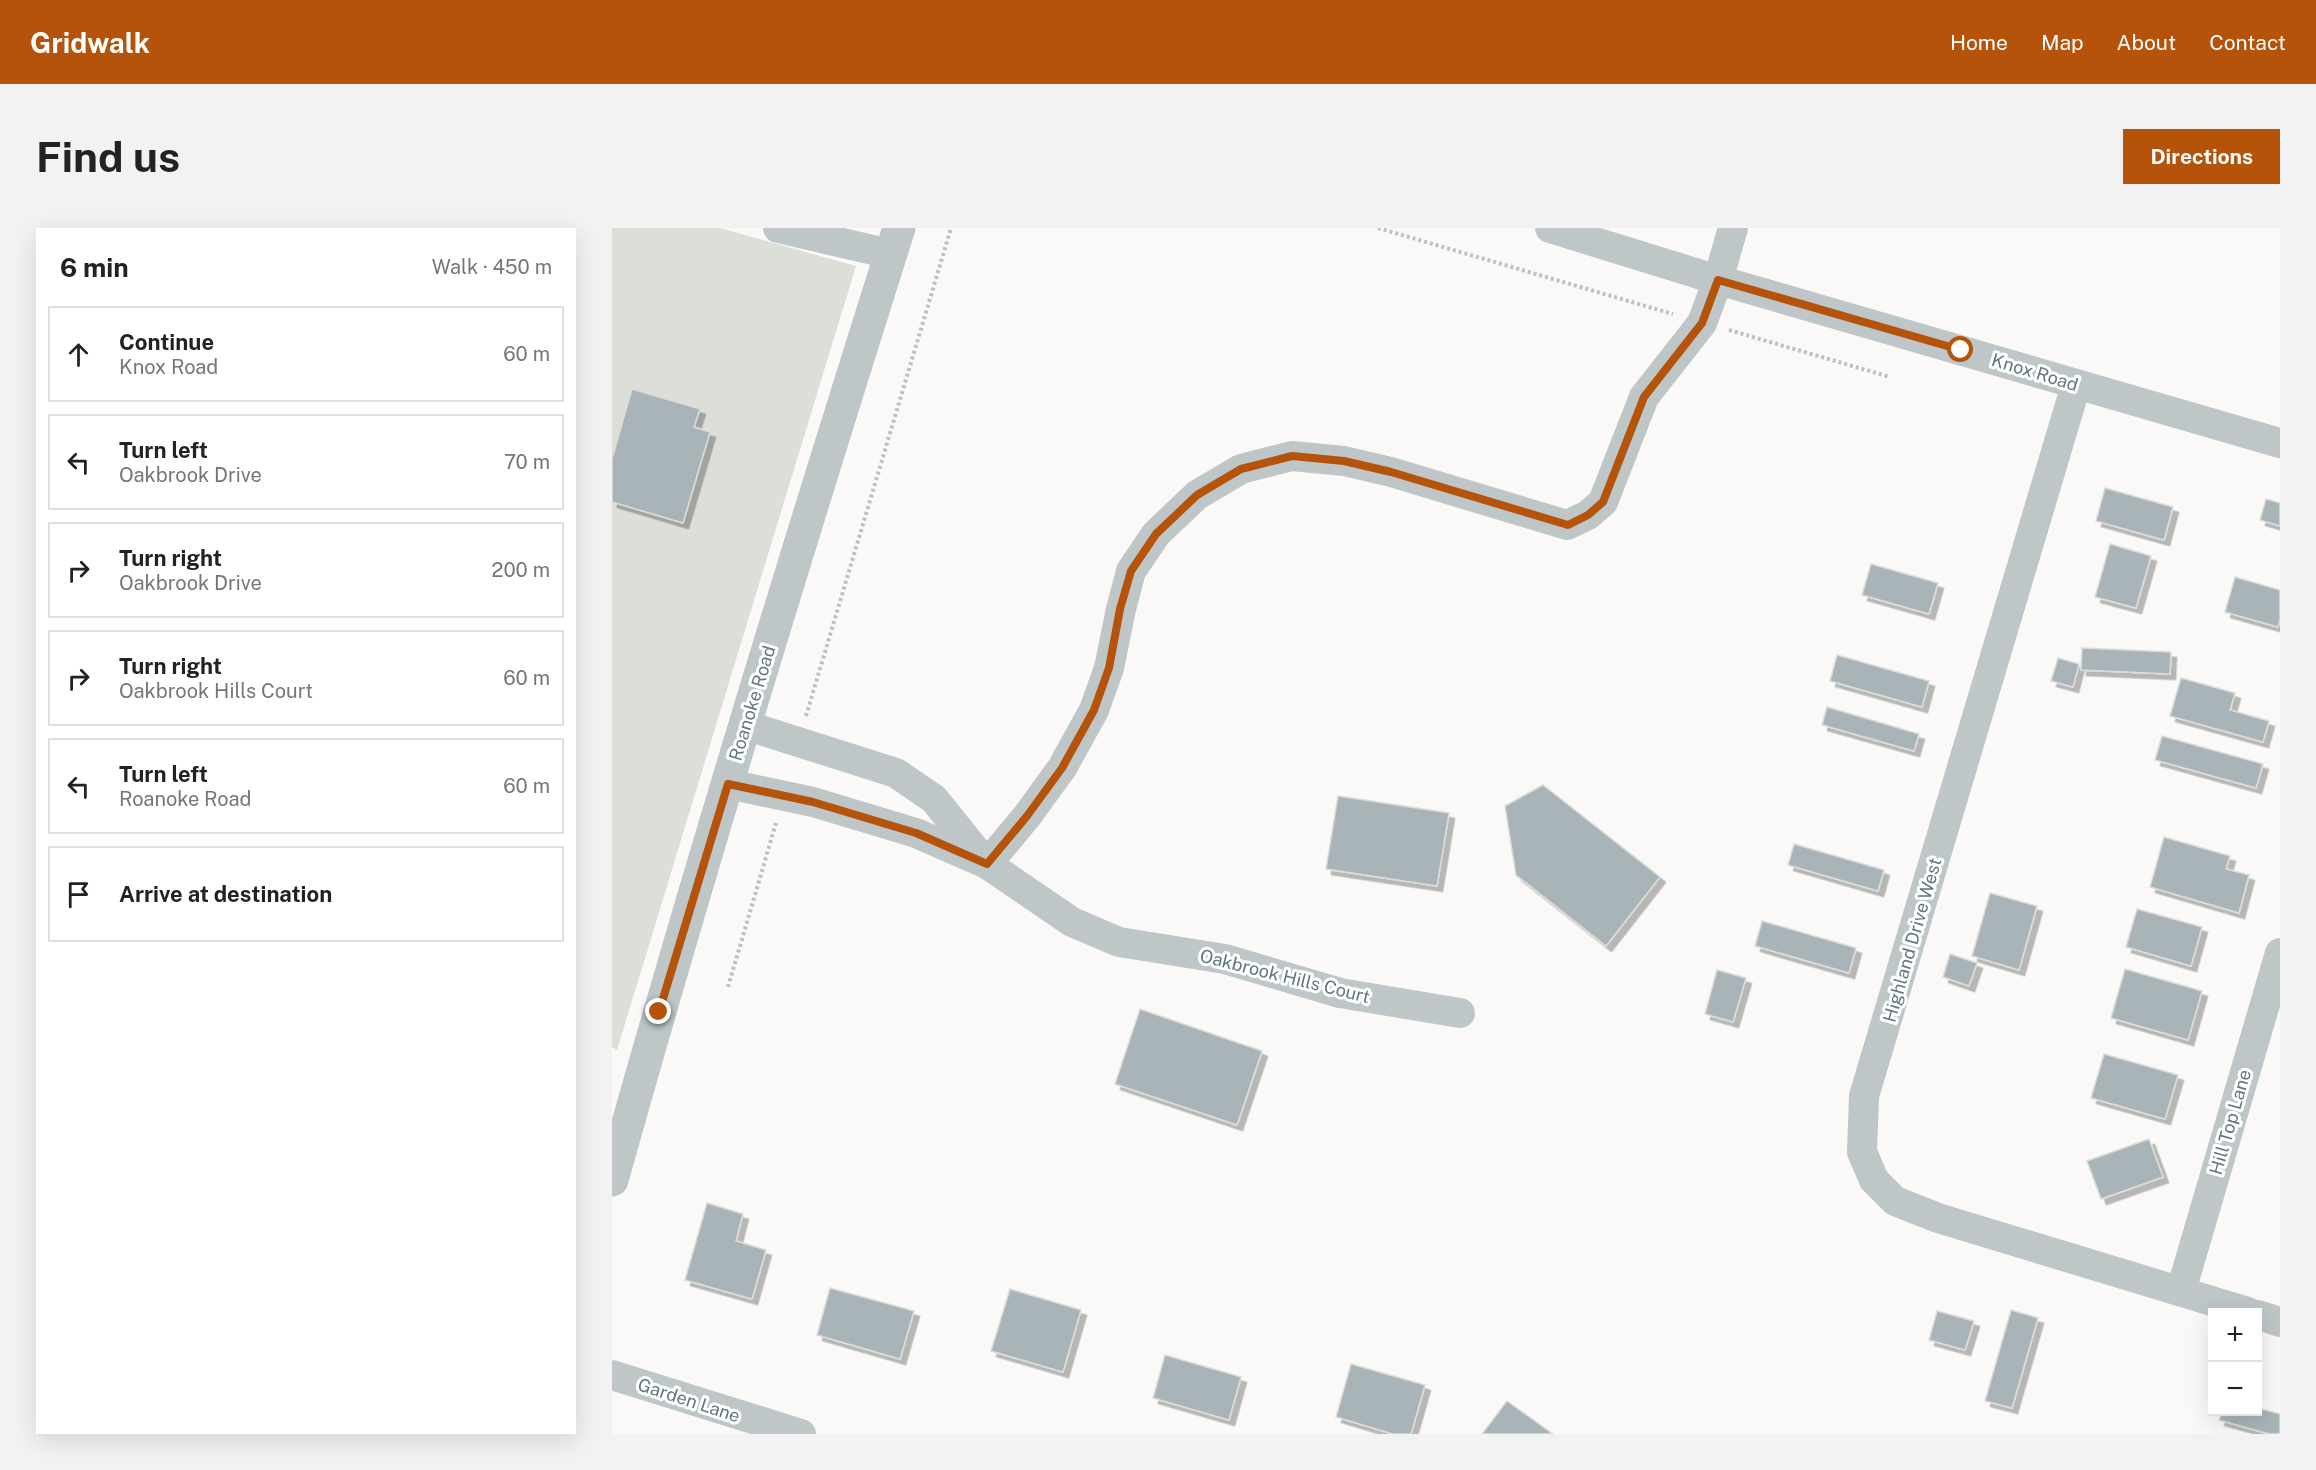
<!DOCTYPE html>
<html lang="en">
<head>
<meta charset="utf-8">
<style>
	:root { --surface:#fff; --page:#f2f2f2; --text:#222; --muted:#767676; --line:#e0e0e0; --accent:#b45309 }
	body { margin:0; font-family:"Public Sans",sans-serif; background:var(--page); color:var(--text) }
	.controls { position:absolute; right:18px; bottom:18px; display:grid; overflow:hidden; border-radius:0px; box-shadow:0 6px 24px #0002 }
	.controls button { width:54px; height:54px; display:grid; place-items:center; padding:0; border:0; border-bottom:2px solid var(--line); background:var(--surface); color:var(--text); font:30px sans-serif }
	.stop { position:absolute; width:18px; height:18px; margin:-14px; border:4px solid #b45309; border-radius:50%; background:#fff }
	.stop.end { background:#b45309; border-color:#fff; box-shadow:0 2px 6px #0008 }
	.list { margin:0; padding:0; list-style:none }
	h2 { display:flex; justify-content:space-between; align-items:center; height:78px; margin:0; padding:0 24px; font-size:26px }
	h2 small { font-size:20px; font-weight:400; color:var(--muted) }
	.list li { display:grid; grid-template-columns:39px 1fr auto; gap:18px; align-items:center; box-sizing:border-box; height:96px; margin:0 12px 12px; padding:0 12px; border:2px solid var(--line); border-radius:0px }
	.list b { display:block; font-size:22px; white-space:nowrap }
	.list p { margin:0; font-size:20px; white-space:nowrap; color:var(--muted) }
	.list em { font-size:20px; font-style:normal; color:var(--muted) }
	.icon { flex:none; width:33px; height:33px; fill:none; stroke:currentColor; stroke-width:2; stroke-linecap:round; stroke-linejoin:round }
	.map { position:relative; flex:none; width:1668px; height:1206px; overflow:hidden; border-radius:0px }
	header { display:flex; align-items:center; gap:36px; box-sizing:border-box; height:84px; padding:0 30px; background:var(--accent); color:#fff }
	header strong { font-size:28px }
	nav { display:flex; gap:33px; margin-inline-start:auto; font-size:21px }
	.intro { display:flex; align-items:center; justify-content:space-between; box-sizing:border-box; height:144px; padding:0 36px }
	h1 { margin:0; font-size:42px }
	.button { padding:15px 27px; border-radius:0px; background:var(--accent); color:#fff; font-size:21px; font-weight:700 }
	main { display:flex; gap:36px; padding:0 36px }
	aside { flex:1; background:var(--surface); border-radius:0px; box-shadow:0 6px 24px #0002 }
	.map>svg:first-child { display:block }
	.green { fill:#dbdfd7 }
	.building { fill:#a8b4b7; stroke:#dcdbda; stroke-width:1.5; filter:url(#shadow) }
	.lines { fill:none; stroke-linecap:round; stroke-linejoin:round }
	.path { stroke:#bbc0c2; stroke-width:4; stroke-dasharray:3 3; stroke-linecap:butt }
	.minor { stroke:#bec6c8; stroke-width:30 }
	.tertiary { stroke:#bec6c8; stroke-width:33 }
	.route { stroke:#b45309; stroke-width:8 }
	.labels { text-anchor:middle; dominant-baseline:central; stroke-width:6; stroke-linejoin:round; paint-order:stroke }
	.street-label { font-size:18px; fill:#60777d; stroke:#fff }
</style>
</head>
<body>
<header>
<strong>Gridwalk</strong>
<nav><a>Home</a><a>Map</a><a>About</a><a>Contact</a></nav>
</header>
<div class="intro"><h1>Find us</h1><a class="button">Directions</a></div>
<main>
<aside>
<h2>6 min<small>Walk · 450 m</small></h2>
<ul class="list">
<li><svg class="icon" aria-label="ahead" viewBox="0 0 24 24"><path d="M12 20V5M6 11l6-6 6 6"/></svg><div><b>Continue</b><p>Knox Road</p></div><em>60 m</em></li>
<li><svg class="icon" aria-label="left" viewBox="0 0 24 24"><path d="M17 20v-9H6M10 6l-5 5 5 5"/></svg><div><b>Turn left</b><p>Oakbrook Drive</p></div><em>70 m</em></li>
<li><svg class="icon" aria-label="right" viewBox="0 0 24 24"><path d="M7 20v-9h11M14 6l5 5-5 5"/></svg><div><b>Turn right</b><p>Oakbrook Drive</p></div><em>200 m</em></li>
<li><svg class="icon" aria-label="right" viewBox="0 0 24 24"><path d="M7 20v-9h11M14 6l5 5-5 5"/></svg><div><b>Turn right</b><p>Oakbrook Hills Court</p></div><em>60 m</em></li>
<li><svg class="icon" aria-label="left" viewBox="0 0 24 24"><path d="M17 20v-9H6M10 6l-5 5 5 5"/></svg><div><b>Turn left</b><p>Roanoke Road</p></div><em>60 m</em></li>
<li><svg class="icon" aria-label="arrive" viewBox="0 0 24 24"><path d="M6 21V4h12l-3 4 3 4H6"/></svg><div><b>Arrive at destination</b></div></li>
</ul>
</aside>
<div class="map">
<svg width="1668" height="1206" viewBox="0 0 1668 1206">
	<defs>
		<filter id="shadow"><feDropShadow dx="5.5" dy="5.5" stdDeviation="0" flood-color="#0004"/></filter>
	</defs>
	<rect width="100%" height="100%" fill="#faf9f8"/>
	<path class="green" d="M 0,0 L 108,0 L 244,38 L 5,822 L 0,819 Z"/>
	<path class="building" d="M 20,161 L 88,181 L 82,199 L 98,204 L 71,295 L 0,274 L 0,231 Z
		M 1493,260 L 1561,279 L 1552,312 L 1484,293 Z
		M 1654,271 L 1668,275 L 1668,298 L 1648,292 Z
		M 1498,316 L 1539,328 L 1524,380 L 1483,369 Z
		M 1259,336 L 1326,355 L 1317,386 L 1250,367 Z
		M 1623,349 L 1668,362 L 1668,391 L 1666,399 L 1613,384 Z
		M 1470,420 L 1559,424 L 1558,446 L 1469,442 Z
		M 1225,427 L 1317,453 L 1310,479 L 1218,453 Z
		M 1446,430 L 1467,436 L 1461,459 L 1439,453 Z
		M 1569,450 L 1623,465 L 1618,482 L 1657,493 L 1651,514 L 1558,488 Z
		M 1215,479 L 1307,506 L 1302,523 L 1210,497 Z
		M 1550,508 L 1651,536 L 1644,560 L 1543,532 Z
		M 931,557 L 1048,649 L 994,718 L 904,647 L 893,578 Z
		M 726,568 L 837,585 L 825,658 L 714,641 Z
		M 1552,609 L 1618,628 L 1614,641 L 1637,647 L 1627,685 L 1538,659 Z
		M 1182,616 L 1272,642 L 1266,663 L 1176,637 Z
		M 1378,665 L 1425,678 L 1407,742 L 1360,728 Z
		M 1525,681 L 1590,699 L 1579,738 L 1514,719 Z
		M 1150,693 L 1244,720 L 1237,745 L 1143,718 Z
		M 1338,726 L 1365,735 L 1357,758 L 1331,749 Z
		M 1513,741 L 1590,763 L 1576,812 L 1499,790 Z
		M 1105,742 L 1134,750 L 1121,794 L 1093,786 Z
		M 528,781 L 650,823 L 625,897 L 503,856 Z
		M 1492,826 L 1566,847 L 1553,891 L 1479,870 Z
		M 1537,911 L 1551,949 L 1489,971 L 1475,933 Z
		M 95,975 L 131,986 L 124,1013 L 154,1022 L 140,1071 L 73,1052 Z
		M 218,1060 L 302,1083 L 288,1131 L 205,1107 Z
		M 398,1061 L 469,1082 L 451,1144 L 379,1123 Z
		M 1399,1082 L 1426,1090 L 1400,1180 L 1373,1173 Z
		M 1325,1083 L 1362,1093 L 1353,1122 L 1317,1112 Z
		M 553,1127 L 629,1149 L 617,1192 L 541,1170 Z
		M 739,1136 L 813,1157 L 799,1206 L 781,1206 L 724,1189 Z
		M 895,1173 L 941,1206 L 870,1206 Z
		M 1646,1180 L 1668,1186 L 1668,1206 L 1657,1206 L 1607,1192 L 1610,1184 L 1646,1184 Z"/>
	<g class="lines">
		<path class="path" d="M 766,0 L 1061,86
			M 1117,102 L 1278,149
			M 194,488 L 339,0
			M 116,759 L 164,595"/>
		<path class="minor" d="M 166,0 L 278,26
			M 938,0 L 1106,52 L 1668,215
			M 1464,157 L 1252,868 L 1250,924 L 1262,952 L 1283,973 L 1326,990 L 1636,1084
			M 133,497 L 284,545 L 322,571 L 371,632
			M 116,556 L 201,574 L 304,605 L 375,636 L 460,694 L 507,714 L 613,731 L 728,765 L 848,785
			M 375,636 L 415,588 L 450,540 L 482,482 L 497,440 L 509,381 L 519,343 L 544,306 L 585,267 L 629,241 L 680,228 L 732,233 L 779,244 L 955,297 L 976,287 L 991,274 L 1032,169 L 1090,95 L 1106,52 L 1121,0
			M 1569,1063 L 1668,725
			M 1646,1087 L 1668,1094
			M 0,1147 L 189,1206"/>
		<path class="tertiary" d="M 0,952 C 89,633 187,316 287,0"/>
	</g>
	<g class="lines">
		<path class="route" d="M 47,784 L 116,556 L 201,574 L 304,605 L 375,636 L 415,588 L 450,540 L 482,482 L 497,440 L 508,381 L 519,343 L 544,306 L 585,267 L 629,241 L 680,228 L 732,233 L 779,244 L 956,297 L 976,287 L 991,274 L 1032,169 L 1090,95 L 1106,52 L 1349,122"/>
	</g>
	<g class="labels">
		<g class="street-label">
			<text transform="translate(1423 144) rotate(17)">Knox Road</text>
			<text transform="translate(140 475) rotate(-73)">Roanoke Road</text>
			<text transform="translate(1300 712) rotate(-74)">Highland Drive West</text>
			<text transform="translate(673 748) rotate(14)">Oakbrook Hills Court</text>
			<text transform="translate(1618 894) rotate(-74)">Hill Top Lane</text>
			<text transform="translate(77 1172) rotate(18)">Garden Lane</text>
		</g>
	</g>
</svg>
<div class="controls">
<button>+</button>
<button>−</button>
</div>
<div class="stop" style="left:1349px;top:122px"></div>
<div class="stop end" style="left:47px;top:784px"></div>
</div>
</main>
</body>
</html>
